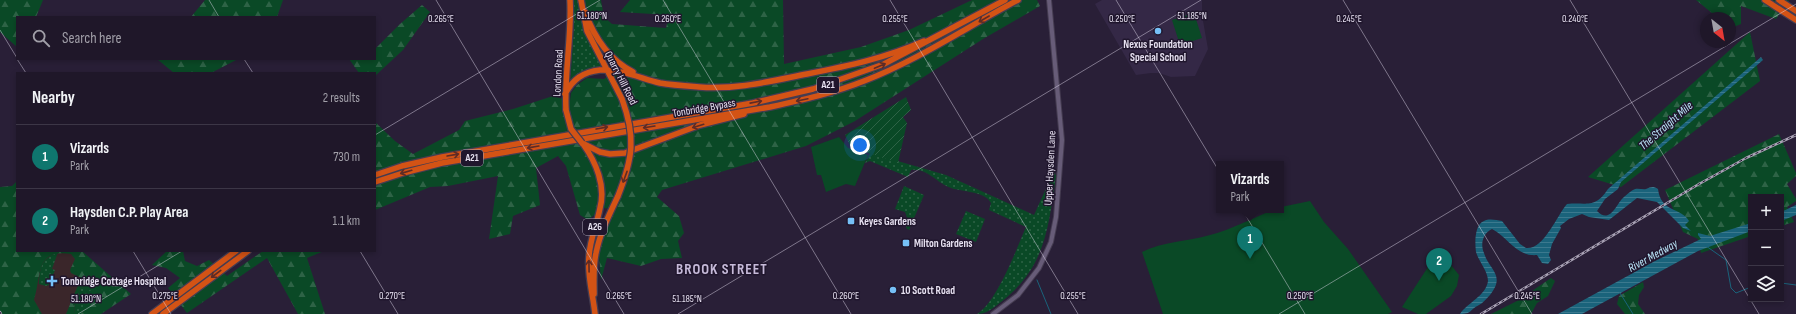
<!DOCTYPE html>
<html lang="en">
<head>
<meta charset="utf-8">
<style>
	:root { --surface:#1f1729; --page:#2c2435; --text:#f1f3f6; --muted:#a19fa8; --line:#3c3646; --accent:#0f766e }
	body { margin:0; font-family:"Sofia Sans Condensed",sans-serif; background:var(--page); color:var(--text) }
	.controls { position:absolute; right:12px; bottom:12px; display:grid; overflow:hidden; border-radius:0px; box-shadow:0 2px 6px #0003 }
	.controls button { width:36px; height:36px; display:grid; place-items:center; padding:0; border:0; border-bottom:1px solid var(--line); background:var(--surface); color:var(--text); font:20px sans-serif }
	.compass { position:absolute; left:1700px; top:12px; width:36px; height:36px; border-radius:50%; background:var(--surface); box-shadow:0 2px 6px #0003; rotate:149deg }
	.you { position:absolute; left:860px; top:145px; width:14px; height:14px; margin:-10px; border:3px solid #fff; border-radius:50%; background:#1a73e8; box-shadow:0 0 0 6px #1a73e833 }
	.badge { display:grid; place-items:center; width:26px; height:26px; border-radius:50%; background:var(--accent); color:#fff; font-size:13px; font-weight:700 }
	.pin { position:absolute; translate:-50% -33px; filter:drop-shadow(0 1px 2px #0008) }
	.pin::after { content:''; position:absolute; top:21px; width:14px; height:12px; background:inherit; clip-path:polygon(0 0,100% 0,50% 100%) }
	.popup { position:absolute; left:1216px; top:161px; width:68px; height:52px; box-sizing:border-box; display:grid; place-content:center; border-radius:0px; background:var(--surface); filter:drop-shadow(0 1px 3px #0005); font-size:13px; white-space:nowrap; color:var(--muted) }
	.popup b { font-size:15px; color:var(--text) }
	.popup::after { content:''; position:absolute; left:50%; top:100%; margin-left:-8px; border:8px solid transparent; border-top-color:var(--surface) }
	.list { margin:0; padding:0; list-style:none }
	h2 { display:flex; justify-content:space-between; align-items:center; height:52px; margin:0; padding:0 16px; font-size:17px }
	h2 small { font-size:13px; font-weight:400; color:var(--muted) }
	.list li { display:grid; grid-template-columns:26px 1fr auto; gap:12px; align-items:center; box-sizing:border-box; height:64px; padding:0 16px; border-top:1px solid var(--line) }
	.list b { display:block; font-size:15px; white-space:nowrap }
	.list p { margin:0; font-size:13px; white-space:nowrap; color:var(--muted) }
	.list em { font-size:13px; font-style:normal; color:var(--muted) }
	.icon { flex:none; width:22px; height:22px; fill:none; stroke:currentColor; stroke-width:2; stroke-linecap:round; stroke-linejoin:round }
	.map { position:relative; flex:none; width:1796px; height:314px; overflow:hidden }
	.search { position:absolute; background:var(--surface); box-shadow:0 2px 6px #0003; left:16px; top:16px; width:360px; height:44px; display:flex; align-items:center; gap:10px; box-sizing:border-box; padding:0 14px; border-radius:0px; color:var(--muted); font-size:15px }
	.panel { position:absolute; background:var(--surface); box-shadow:0 2px 6px #0003; left:16px; top:72px; width:360px; height:180px; border-radius:0px }
	.map>svg:first-child { display:block }
	.built { fill:#342846 }
	.medical { fill:#3a262a }
	.grass { fill:url(#grass-dots) }
	.forest { fill:url(#forest-firs) }
	.park { fill:#0a4926 }
	.garden { fill:url(#garden-furrows) }
	.water { fill:url(#water-rules) }
	.lines { fill:none; stroke-linecap:round; stroke-linejoin:round }
	.stream { stroke:#1a637b; stroke-width:1 }
	.minor-casing { stroke:#453c51; stroke-width:6 }
	.highway-casing { stroke:#453c51; stroke-width:8 }
	.minor { stroke:#675c78; stroke-width:4 }
	.highway { stroke:#d35315; stroke-width:5.5 }
	.rail-casing { stroke:#a9a2b5; stroke-width:2.5 }
	.rail { stroke:#20162d; stroke-width:1; stroke-dasharray:3; stroke-linecap:butt }
	.highway-bridge-casing { stroke:#453c51; stroke-width:8; stroke-linecap:butt }
	.highway-bridge { stroke:#d35315; stroke-width:5.5 }
	.oneway { stroke:#5f2b25 }
	.ticks { fill:none; stroke:#e7e1f1; stroke-width:1; stroke-opacity:0.45 }
	.poi-dot { fill:#76c0f7; stroke:#20162d; stroke-width:1.5 }
	.labels { text-anchor:middle; dominant-baseline:central; stroke-width:3; stroke-linejoin:round; paint-order:stroke }
	.shield { fill:#20162d; stroke:#aba4b6; stroke-width:1 }
	.shield-label { font-size:10px; font-weight:bold; fill:#e7e1f1 }
	.poi-label { font-size:11px; font-weight:bold; fill:#e7e1f1; stroke:#20162d; text-anchor:start }
	.street-label { font-size:11px; fill:#e7e1f1; stroke:#20162d }
	.water-label { font-size:12px; font-style:italic; fill:#bce7fa; stroke:#20162d }
	.district-label { font-size:15px; font-weight:bold; letter-spacing:1px; fill:#c6bad9; stroke:#20162d }
	.ticks-label { font-size:10px; text-anchor:middle; fill:#e7e1f1; stroke:#20162d; stroke-width:3; stroke-linejoin:round; paint-order:stroke }
</style>
</head>
<body>
<div class="map">
<svg width="1796" height="314" viewBox="0 0 1796 314">
	<defs>
		<pattern id="grass-dots" width="8" height="8" patternUnits="userSpaceOnUse"><rect width="8" height="8" fill="#0a4926"/><path d="M2 2h.1M6 6h.1" fill="none" stroke="#2e6346" stroke-width="1.8" stroke-linecap="round"/></pattern>
		<pattern id="forest-firs" width="22" height="20" patternUnits="userSpaceOnUse"><rect width="22" height="20" fill="#0a4926"/><path d="M5 1l3.5 6h-7zM16 11l3.5 6h-7z" fill="#2e6346"/></pattern>
		<pattern id="garden-furrows" width="10" height="10" patternUnits="userSpaceOnUse"><rect width="10" height="10" fill="#0a4926"/><path d="M-1 1l2-2M0 10L10 0M9 11l2-2" fill="none" stroke="#2e6346"/></pattern>
		<pattern id="water-rules" width="6" height="5" patternUnits="userSpaceOnUse"><rect width="6" height="5" fill="#1a637b"/><path d="M0 2.5h6" fill="none" stroke="#3b798e"/></pattern>
	</defs>
	<rect width="100%" height="100%" fill="#291f37"/>
	<path class="built" d="M 1102,0 L 1202,0 L 1202,15 L 1208,49 L 1195,76 L 1171,77 L 1159,73 L 1151,73 L 1136,75 L 1095,4 Z"/>
	<path class="medical" d="M 17,251 L 76,252 L 93,314 L 34,314 Z"/>
	<path class="grass" d="M 574,0 L 578,0 L 585,30 L 603,69 L 579,73 L 570,84 L 574,26 Z
		M 870,153 L 946,175 L 1034,215 L 1054,171 L 1056,176 C 1048,228 1046,267 1001,302 C 993,308 987,314 977,314 C 997,302 1016,250 1026,227 L 989,210 L 991,203 C 985,191 962,192 951,188 C 936,183 928,168 911,170 L 908,177 L 870,161 L 865,163 Z
		M 904,186 L 924,195 L 909,230 L 906,228 L 908,220 L 905,212 L 895,209 Z
		M 966,211 L 985,219 L 976,242 L 956,234 Z
		M 58,252 L 52,269 L 55,270 L 49,285 L 46,286 L 39,284 C 40,266 41,260 58,252 Z
		M 82,287 L 93,291 L 82,314 L 75,314 L 74,302 Z"/>
	<path class="forest" d="M 0,0 L 43,0 L 36,17 L 17,17 L 17,47 L 0,32 Z
		M 205,0 L 283,0 L 277,17 L 191,17 Z
		M 583,0 L 601,0 L 604,17 L 612,24 L 666,28 L 669,15 L 620,12 L 630,0 L 783,0 L 784,64 L 861,47 L 909,30 L 972,0 L 1037,0 L 1040,6 L 983,39 L 855,121 L 806,146 L 662,190 L 657,197 L 679,216 L 684,233 L 678,241 L 682,258 L 661,259 L 641,266 L 607,258 L 601,280 L 599,256 L 600,242 L 615,209 L 603,208 L 588,220 L 580,215 L 566,166 L 558,156 L 536,168 L 540,205 L 513,216 L 510,234 L 489,239 L 498,176 L 448,186 L 430,187 L 375,210 L 375,122 L 395,141 L 413,154 L 459,130 L 465,121 L 513,109 L 553,96 L 570,101 L 571,93 L 577,85 L 587,78 L 604,79 L 612,73 L 618,74 L 630,69 C 608,51 587,29 583,0 Z
		M 1696,0 L 1789,0 L 1776,19 L 1741,6 L 1741,24 L 1731,28 L 1730,18 L 1718,18 Z
		M 422,5 L 430,12 L 403,50 L 375,76 L 375,73 L 359,73 L 349,59 L 375,59 L 375,49 L 400,24 Z
		M 1750,32 L 1760,81 L 1621,187 L 1588,177 Z
		M 157,59 L 238,59 L 211,73 L 174,73 Z
		M 1779,134 L 1796,173 L 1796,176 L 1787,184 L 1796,199 L 1796,201 L 1787,207 L 1794,222 L 1781,226 L 1781,197 L 1751,197 L 1751,236 L 1701,253 L 1698,239 L 1683,232 L 1665,190 Z
		M 17,181 L 17,251 L 82,251 L 131,294 L 101,314 L 82,314 L 92,291 L 82,287 L 74,302 L 75,314 L 66,314 L 81,278 L 71,273 L 70,270 L 75,259 L 71,254 C 35,249 42,274 34,300 L 42,314 L 0,314 L 0,187 L 12,186 Z
		M 167,251 L 183,251 L 185,261 L 197,266 L 209,260 L 227,276 L 263,251 L 324,251 L 307,258 L 325,314 L 298,314 L 267,258 L 187,313 L 168,288 L 180,278 L 166,268 L 152,265 Z
		M 1551,278 L 1555,281 L 1548,296 L 1537,303 L 1531,314 L 1491,314 L 1519,300 Z
		M 1643,282 L 1644,287 L 1639,295 L 1638,304 L 1645,314 L 1625,314 L 1617,304 L 1619,296 Z"/>
	<path class="park" d="M 1194,13 L 1202,38 L 1180,45 L 1172,20 Z
		M 839,137 L 848,148 L 868,155 L 855,186 L 846,184 L 826,192 L 821,175 L 817,175 L 811,147 Z
		M 1310,201 L 1324,222 L 1348,249 L 1392,312 L 1388,314 L 1163,314 L 1142,252 C 1163,241 1187,242 1210,235 C 1232,229 1253,218 1273,210 L 1281,210 L 1281,207 Z
		M 1439,250 L 1459,275 L 1457,286 L 1451,296 L 1426,314 L 1418,314 L 1402,307 Z"/>
	<path class="garden" d="M 906,97 L 911,110 L 903,117 L 907,123 L 898,163 L 851,147 L 845,135 Z"/>
	<path class="water" d="M 1761,57 L 1763,60 L 1621,182 L 1618,189 L 1605,199 L 1597,211 C 1610,225 1617,203 1623,198 C 1626,195 1631,191 1633,190 C 1637,187 1642,190 1646,189 C 1651,187 1653,186 1658,189 C 1661,213 1681,207 1689,221 L 1685,225 L 1691,231 L 1683,228 L 1657,202 L 1637,198 L 1609,220 L 1589,217 L 1582,214 L 1569,219 L 1560,226 L 1561,228 L 1552,244 L 1549,255 L 1551,260 L 1548,264 L 1542,263 L 1537,255 C 1516,257 1508,237 1492,229 C 1483,233 1480,244 1484,253 C 1489,270 1506,275 1490,295 C 1486,299 1483,303 1479,305 C 1469,310 1472,314 1460,314 C 1467,303 1486,296 1488,281 C 1488,271 1479,262 1476,252 C 1475,244 1474,225 1484,221 C 1489,218 1496,220 1502,221 L 1520,244 L 1526,248 C 1544,250 1557,215 1567,204 C 1587,202 1595,209 1608,189 Z
		M 1796,205 L 1796,215 L 1781,221 L 1781,212 Z
		M 1751,223 L 1751,231 L 1698,251 L 1582,314 L 1558,314 L 1655,261 L 1701,239 L 1698,235 L 1698,233 L 1710,236 Z"/>
	<g class="lines">
		<path class="stream" d="M 1706,246 L 1726,260 L 1731,288 L 1736,293 L 1751,287
			M 1037,280 L 1051,314
			M 1781,283 L 1796,285
			M 1620,293 L 1633,314"/>
		<g class="minor-casing">
			<path id="minor" d="M 993,314 L 1018,295 L 1039,268 L 1051,242 L 1056,217 L 1062,140 L 1049,0"/>
		</g>
		<g class="highway-casing">
			<path id="highway" d="M 581,0 L 587,31 L 622,99
				M 1765,0 L 1796,20
				M 1779,0 L 1796,11
				M 585,12 C 594,37 608,59 633,72
				M 565,94 C 573,79 583,72 600,70 C 621,69 640,78 660,83 C 672,85 686,86 699,87 C 736,90 771,81 807,74 C 848,66 886,58 924,41
				M 566,110 C 564,73 572,37 570,0
				M 582,143 L 600,152 L 610,154 L 625,153 L 700,125 L 744,114
				M 583,144 C 596,162 606,186 600,208 C 597,224 590,239 589,256 C 587,276 593,294 595,314
				M 375,175 L 402,166 L 442,157 L 753,103 L 813,89 L 884,64 L 1005,0
				M 375,182 L 403,173 L 442,163 L 770,107 C 802,100 834,93 864,81 C 918,60 967,27 1018,0
				M 594,294 C 594,281 593,266 596,253 C 600,233 609,215 618,196
				M 152,314 L 236,251
				M 163,314 L 248,251"/>
		</g>
		<use href="#minor" class="minor"/>
		<use href="#highway" class="highway"/>
		<g class="rail-casing">
			<path id="rail" d="M 0,312 L 1,314
				M 1481,314 L 1699,184 L 1746,158 L 1796,135"/>
		</g>
		<use href="#rail" class="rail"/>
		<g class="highway-bridge-casing">
			<path id="highway-bridge" d="M 566,110 L 571,129 L 582,143
				M 618,196 C 633,158 636,137 622,99"/>
		</g>
		<use href="#highway-bridge" class="highway-bridge"/>
	</g>
	<defs><path id="oneway-shaft" d="M-6 0H5M1.5-3L5.5 0L1.5 3" fill="none" stroke-width="1.6" stroke-linecap="round" stroke-linejoin="round"/></defs>
	<g class="oneway">
		<use href="#oneway-shaft" transform="translate(984 19) rotate(150)"/>
		<use href="#oneway-shaft" transform="translate(880 66) rotate(-23)"/>
		<use href="#oneway-shaft" transform="translate(802 100) rotate(168)"/>
		<use href="#oneway-shaft" transform="translate(756 102) rotate(-11)"/>
		<use href="#oneway-shaft" transform="translate(698 126) rotate(163)"/>
		<use href="#oneway-shaft" transform="translate(649 127) rotate(171)"/>
		<use href="#oneway-shaft" transform="translate(602 128) rotate(-10)"/>
		<use href="#oneway-shaft" transform="translate(533 147) rotate(170)"/>
		<use href="#oneway-shaft" transform="translate(453 155) rotate(-10)"/>
		<use href="#oneway-shaft" transform="translate(406 172) rotate(164)"/>
		<use href="#oneway-shaft" transform="translate(625 177) rotate(110)"/>
		<use href="#oneway-shaft" transform="translate(589 266) rotate(-91)"/>
		<use href="#oneway-shaft" transform="translate(216 274) rotate(143)"/>
	</g>
	<path class="ticks" d="M 209,0 L 219,17M 436,0 L 624,314M 663,0 L 851,314M 890,0 L 1078,314M 1116,0 L 1305,314M 1343,0 L 1532,314M 1570,0 L 1759,314M 0,30 L 17,58M 17,59 L 26,73M 244,59 L 253,73M 375,135 L 600,0M 133,251 L 171,314M 360,251 L 398,314M 78,314 L 182,251M 678,314 L 1201,0M 1279,314 L 1796,4"/>
	<g class="poi-dot">
		<circle cx="1158" cy="31" r="4"/>
		<rect x="847" y="217" width="8" height="8" rx="2"/>
		<rect x="902" y="239" width="8" height="8" rx="2"/>
		<path d="M50 275h4v4h4v4h-4v4h-4v-4h-4v-4h4z"/>
		<circle cx="893" cy="290" r="4"/>
	</g>
	<g class="labels">
		<g class="shield">
			<rect x="817" y="77" width="22" height="16" rx="3"/>
			<rect x="461" y="150" width="22" height="16" rx="3"/>
			<rect x="583" y="219" width="24" height="16" rx="3"/>
		</g>
		<g class="shield-label">
			<text x="828" y="85">A21</text>
			<text x="472" y="158">A21</text>
			<text x="595" y="227">A26</text>
		</g>
		<g class="poi-label">
			<text x="1158" y="44" text-anchor="middle">Nexus Foundation<tspan x="1158" dy="13">Special School</tspan></text>
			<text x="859" y="221">Keyes Gardens</text>
			<text x="914" y="243">Milton Gardens</text>
			<text x="61" y="281">Tonbridge Cottage Hospital</text>
			<text x="901" y="290">10 Scott Road</text>
		</g>
		<g class="street-label">
			<text transform="translate(558 73) rotate(-87)">London Road</text>
			<text transform="translate(621 78) rotate(63)">Quarry Hill Road</text>
			<text transform="translate(704 108) rotate(-10)">Tonbridge Bypass</text>
			<text transform="translate(1050 168) rotate(-87)">Upper Haysden Lane</text>
		</g>
		<g class="water-label">
			<text transform="translate(1666 126) rotate(-41)">The Straight Mile</text>
			<text transform="translate(1653 256) rotate(-29)">River Medway</text>
		</g>
		<g class="district-label">
			<text x="722" y="269">BROOK STREET</text>
		</g>
	</g>
	<g class="ticks-label">
		<text x="592" y="19">51.180°N</text>
		<text x="1192" y="19">51.185°N</text>
		<text x="1349" y="22">0.245°E</text>
		<text x="441" y="22">0.265°E</text>
		<text x="668" y="22">0.260°E</text>
		<text x="895" y="22">0.255°E</text>
		<text x="1122" y="22">0.250°E</text>
		<text x="1575" y="22">0.240°E</text>
		<text x="165" y="299">0.275°E</text>
		<text x="392" y="299">0.270°E</text>
		<text x="619" y="299">0.265°E</text>
		<text x="846" y="299">0.260°E</text>
		<text x="1073" y="299">0.255°E</text>
		<text x="1300" y="299">0.250°E</text>
		<text x="1527" y="299">0.245°E</text>
		<text x="86" y="302">51.180°N</text>
		<text x="687" y="302">51.185°N</text>
	</g>
</svg>
<div class="controls">
<button>+</button>
<button>−</button>
<button><svg class="icon" aria-label="layers" viewBox="0 0 24 24"><path d="M12 4l9 5-9 5-9-5zM3 14l9 5 9-5"/></svg></button>
</div>
<svg class="compass" viewBox="-18 -18 36 36"><path d="M0-13l5 13h-10z" fill="#e53935"/><path d="M0 13l5-13h-10z" fill="#a19fa8"/></svg>
<div class="you"></div>
<div class="pin badge" style="left:1250px;top:259px">1</div>
<div class="popup"><b>Vizards</b>Park</div>
<div class="pin badge" style="left:1439px;top:281px">2</div>
<div class="search"><svg class="icon" aria-label="search" viewBox="0 0 24 24"><circle cx="10" cy="10" r="6"/><path d="M15 15l6 6"/></svg>Search here</div>
<section class="panel">
<h2>Nearby<small>2 results</small></h2>
<ul class="list">
<li><span class="badge">1</span><div><b>Vizards</b><p>Park</p></div><em>730 m</em></li>
<li><span class="badge">2</span><div><b>Haysden C.P. Play Area</b><p>Park</p></div><em>1.1 km</em></li>
</ul>
</section>
</div>
</body>
</html>
